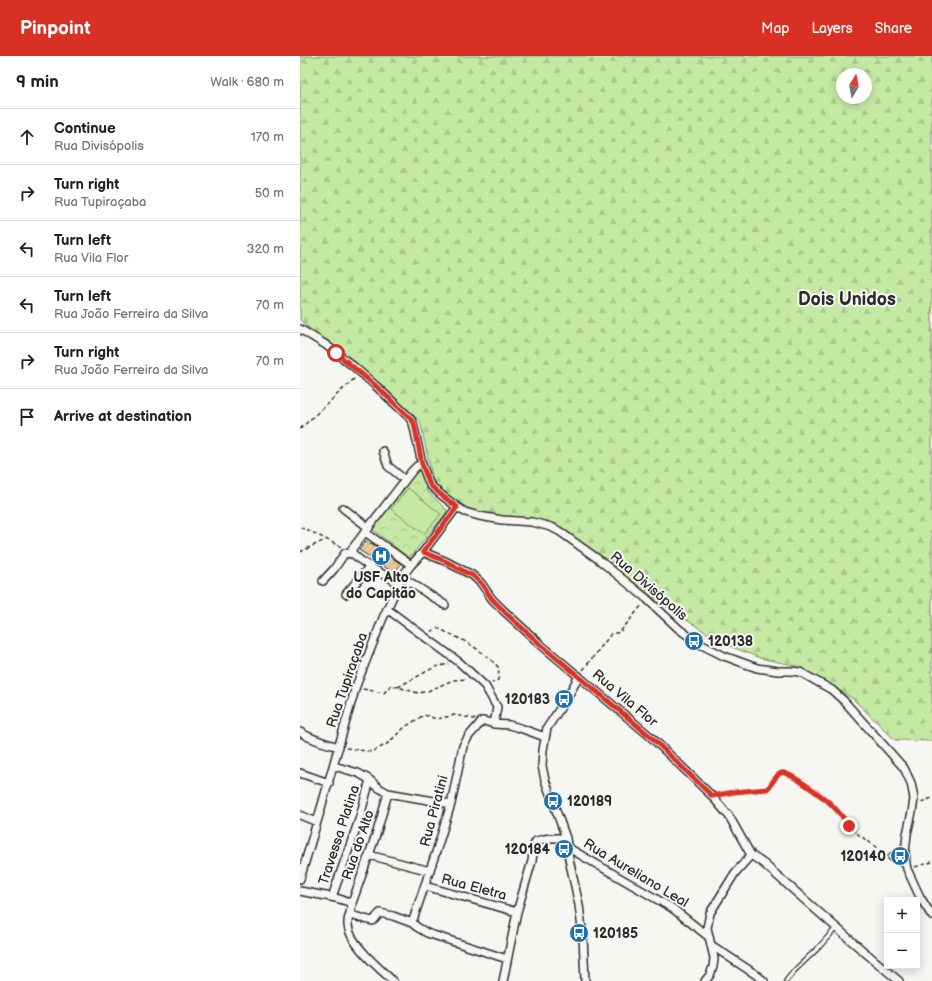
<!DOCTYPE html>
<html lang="en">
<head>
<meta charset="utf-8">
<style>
	:root { --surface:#fff; --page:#f6f6f6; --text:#202124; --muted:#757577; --line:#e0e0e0; --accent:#d93025 }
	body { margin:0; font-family:"Balsamiq Sans",sans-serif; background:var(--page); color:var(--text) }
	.controls { position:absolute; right:12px; bottom:12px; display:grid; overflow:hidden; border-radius:0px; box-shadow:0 2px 10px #0003 }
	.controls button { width:36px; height:36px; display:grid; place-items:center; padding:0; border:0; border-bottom:1px solid var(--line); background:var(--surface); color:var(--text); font:20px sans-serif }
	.compass { position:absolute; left:536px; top:12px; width:36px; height:36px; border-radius:50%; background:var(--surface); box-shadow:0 2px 10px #0003; rotate:10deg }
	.stop { position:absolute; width:12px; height:12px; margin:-9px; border:3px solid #d93025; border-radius:50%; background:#fff }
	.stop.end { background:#d93025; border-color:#fff; box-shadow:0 1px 4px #0008 }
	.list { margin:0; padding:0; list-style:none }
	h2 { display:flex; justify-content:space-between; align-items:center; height:52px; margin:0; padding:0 16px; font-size:17px }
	h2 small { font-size:13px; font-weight:400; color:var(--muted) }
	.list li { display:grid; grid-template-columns:26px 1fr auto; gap:12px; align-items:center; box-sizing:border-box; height:56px; padding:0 16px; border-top:1px solid var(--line) }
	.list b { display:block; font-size:15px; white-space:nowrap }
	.list p { margin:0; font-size:13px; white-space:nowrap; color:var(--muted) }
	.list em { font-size:13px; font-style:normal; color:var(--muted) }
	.icon { flex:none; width:22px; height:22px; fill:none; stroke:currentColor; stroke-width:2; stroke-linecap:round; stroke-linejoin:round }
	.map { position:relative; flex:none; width:632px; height:925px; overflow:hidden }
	header { display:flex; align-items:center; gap:24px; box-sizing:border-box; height:56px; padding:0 20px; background:var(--accent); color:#fff }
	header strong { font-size:19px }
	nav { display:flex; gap:22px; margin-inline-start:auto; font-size:14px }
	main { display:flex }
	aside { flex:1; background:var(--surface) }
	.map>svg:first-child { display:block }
	.forest { fill:url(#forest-firs); stroke:#788a67; fill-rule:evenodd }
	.park { fill:url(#park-crowns); stroke:#788a67 }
	.pitch { fill:#c5e9a3; stroke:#788a67 }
	.building { fill:url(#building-hatch); stroke:#2b2b2b }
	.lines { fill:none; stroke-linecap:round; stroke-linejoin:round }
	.service-casing { stroke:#2b2b2b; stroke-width:6 }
	.minor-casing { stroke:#2b2b2b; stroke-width:10 }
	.path { stroke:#2b2b2b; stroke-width:1.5; stroke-dasharray:4 3; stroke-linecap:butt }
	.service { stroke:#f6f6f2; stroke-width:3.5 }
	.minor { stroke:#f6f6f2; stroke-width:7 }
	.route { stroke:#d93025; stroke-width:5 }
	.labels { text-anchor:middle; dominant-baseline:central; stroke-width:4; stroke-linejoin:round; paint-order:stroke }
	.poi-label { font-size:14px; font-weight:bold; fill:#2b2b2b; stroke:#f6f6f2; text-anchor:start }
	.street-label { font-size:14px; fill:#2b2b2b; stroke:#f6f6f2 }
	.district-label { font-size:18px; font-weight:bold; fill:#2b2b2b; stroke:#f6f6f2 }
</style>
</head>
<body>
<header>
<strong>Pinpoint</strong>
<nav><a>Map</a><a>Layers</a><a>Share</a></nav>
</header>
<main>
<aside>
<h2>9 min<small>Walk · 680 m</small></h2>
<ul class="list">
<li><svg class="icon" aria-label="ahead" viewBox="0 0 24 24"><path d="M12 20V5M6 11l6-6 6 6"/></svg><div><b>Continue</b><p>Rua Divisópolis</p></div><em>170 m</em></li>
<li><svg class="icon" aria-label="right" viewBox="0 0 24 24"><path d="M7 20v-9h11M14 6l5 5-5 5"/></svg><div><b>Turn right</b><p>Rua Tupiraçaba</p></div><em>50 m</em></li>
<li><svg class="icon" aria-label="left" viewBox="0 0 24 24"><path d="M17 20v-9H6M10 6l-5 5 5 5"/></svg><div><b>Turn left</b><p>Rua Vila Flor</p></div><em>320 m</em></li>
<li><svg class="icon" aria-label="left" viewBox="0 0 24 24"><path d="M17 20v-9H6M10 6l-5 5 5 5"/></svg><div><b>Turn left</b><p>Rua João Ferreira da Silva</p></div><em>70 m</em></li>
<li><svg class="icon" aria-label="right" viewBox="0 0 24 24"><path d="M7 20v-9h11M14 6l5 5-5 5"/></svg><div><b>Turn right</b><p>Rua João Ferreira da Silva</p></div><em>70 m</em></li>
<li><svg class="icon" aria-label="arrive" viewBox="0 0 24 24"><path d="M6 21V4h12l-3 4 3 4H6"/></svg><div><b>Arrive at destination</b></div></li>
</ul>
</aside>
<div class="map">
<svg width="632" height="925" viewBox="0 0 632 925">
	<defs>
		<pattern id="forest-firs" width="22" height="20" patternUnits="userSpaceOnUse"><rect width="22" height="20" fill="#c5e9a3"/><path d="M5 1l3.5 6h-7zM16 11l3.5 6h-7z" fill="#a9c88c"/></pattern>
		<pattern id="park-crowns" width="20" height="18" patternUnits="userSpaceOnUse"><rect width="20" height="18" fill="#c5e9a3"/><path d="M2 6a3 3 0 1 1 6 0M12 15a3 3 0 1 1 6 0" fill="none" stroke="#a9c88c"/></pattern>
		<pattern id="building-hatch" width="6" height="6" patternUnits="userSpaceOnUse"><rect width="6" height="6" fill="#edca9e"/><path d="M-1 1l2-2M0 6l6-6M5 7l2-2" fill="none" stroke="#cbae88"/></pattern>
	</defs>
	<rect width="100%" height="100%" fill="#f6f6f2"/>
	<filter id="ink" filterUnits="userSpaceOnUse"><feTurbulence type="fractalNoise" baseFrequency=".025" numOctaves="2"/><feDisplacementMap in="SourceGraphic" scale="8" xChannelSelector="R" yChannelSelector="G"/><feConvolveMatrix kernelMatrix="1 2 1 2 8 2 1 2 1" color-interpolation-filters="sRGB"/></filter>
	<g filter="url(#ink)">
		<path class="forest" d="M 0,0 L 632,0 L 632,685 L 595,684 L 552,642 L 497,610 L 460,602 L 422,587 L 362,548 L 256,468 L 200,465 L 166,458 L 135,434 L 120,365 L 57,315 L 0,264 ZM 542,18 L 566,18 L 566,42 L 542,42 Z"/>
		<path class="park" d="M 119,413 L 122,414 L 127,435 L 146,453 L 147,456 L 109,502 L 71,472 L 116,415 Z"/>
		<path class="pitch" d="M 108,432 L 141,458 L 124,478 L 91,453 Z"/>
		<path class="building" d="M 66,485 L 70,488 L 71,487 L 101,508 L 94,517 L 59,494 Z"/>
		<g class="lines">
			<g class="service-casing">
				<path id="service" d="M 486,925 L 494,915 L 518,892 L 537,871"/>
			</g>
			<g class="minor-casing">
				<path id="minor" d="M 0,273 L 26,289 L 53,310 L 76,330 L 109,361 L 113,367 L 122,408 L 127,422 L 130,429 L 140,438 L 157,451 L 165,456 L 179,460 L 202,464 L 232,466 L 251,471 L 259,475 L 298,503 L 347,543 L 379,573 L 398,587 L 424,600 L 457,612 L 478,615 L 490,615 L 500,616 L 532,634 L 544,645 L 604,712 L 611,727 L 613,737 L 614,743 L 612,756 L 607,778 L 605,796 L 606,808 L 607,813 L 620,841 L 632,860
					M 83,395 L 88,410 L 105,424
					M 43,452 L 69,472
					M 65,476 L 111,509
					M 123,496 L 145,505 L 172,519 L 181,527 L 192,543 L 204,555 L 240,588 L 351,681 L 412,740 L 429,760 L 451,799 L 464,808 L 555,888 L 599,925
					M 102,521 L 145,549
					M 23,525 L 34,513 L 45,497 L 53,498
					M 99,527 C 88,521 58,506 52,496 L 52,493 L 112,415 L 117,410 L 122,408
					M 46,538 L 70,510
					M 87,553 L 159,606 L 185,630 L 197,651 L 194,668
					M 279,620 L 267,642 L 247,672 L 243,694 L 242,710 L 245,724 L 266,782 L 269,803 L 279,849 L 283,881 L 285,925
					M 0,676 C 12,684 25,687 39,691
					M 34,710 L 58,717 L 67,722 L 79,732 L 88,737 L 151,748
					M 0,717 L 29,727
					M 0,759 L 17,766
					M 267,791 L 372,852 L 409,881
					M 69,799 L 130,815
					M 592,801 L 606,808
					M 0,823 L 17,766 L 56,630 L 83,562 L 99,527 L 104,518 L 111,509 L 123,496 L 157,451
					M 125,830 L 217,856
					M 0,835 L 36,842 L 52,847 C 52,854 48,860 48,866 C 46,885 80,913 93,925
					M 32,841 L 59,764 L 70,724
					M 52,847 L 77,776 L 88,737
					M 50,859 C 54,860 72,865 73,865 C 75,863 78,859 80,857 L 93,860 L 112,867 L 117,871 L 127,877 L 207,903
					M 112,867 L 136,796 L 151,748 L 163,690 L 169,680 L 182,665 L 184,665 L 194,668 L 209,669 L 220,672 L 245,681
					M 411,889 L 455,918 L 464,925
					M 203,925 L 217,856 L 232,805 L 234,789 L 236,785 L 240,784 L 250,782 L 266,782
					M 405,925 L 410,919 L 413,911 L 414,902 L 407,872 L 410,857 L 435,817 L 451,799"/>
			</g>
			<path class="path" d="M 0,373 L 55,322
				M 0,472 L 6,473 L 41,491
				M 0,496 L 25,484
				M 131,576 L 137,572 C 160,582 182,593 199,612 L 198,624 L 192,627
				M 283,614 L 311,578 L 320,576 L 342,549
				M 98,631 L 135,611 L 149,608
				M 63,633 L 84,637 L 91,629 L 118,637 L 128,635 L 153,624 L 166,623
				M 46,692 L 72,696 L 87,688 L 105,671 L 124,659 L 137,663 L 155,659 L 175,663
				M 420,739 L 434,736 L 467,733 L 480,718 L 484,716 L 489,718 L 513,734 L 531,749 L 542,760 L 549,770 L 559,779 L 585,797
				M 621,746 L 632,742
				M 615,811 L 632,806"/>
			<use href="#service" class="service"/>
			<use href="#minor" class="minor"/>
		</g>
	</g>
	<g class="lines" filter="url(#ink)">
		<path class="route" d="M 36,297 L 76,330 L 109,361 L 114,367 L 122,408 L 127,422 L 130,429 L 140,438 L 157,451 L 123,496 L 145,505 L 165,516 L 172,519 L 181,527 L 192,543 L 210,561 L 240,588 L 351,681 L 412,740 L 434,736 L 467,733 C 472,729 475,719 481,717 C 488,714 524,742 531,748 C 538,755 544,762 549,770"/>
	</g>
	<defs>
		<g id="hospital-disc" transform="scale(1)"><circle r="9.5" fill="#1f6fb2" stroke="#f6f6f2"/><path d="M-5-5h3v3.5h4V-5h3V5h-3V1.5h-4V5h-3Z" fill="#fff"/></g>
		<g id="bus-disc" transform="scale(1)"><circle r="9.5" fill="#1f6fb2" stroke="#f6f6f2"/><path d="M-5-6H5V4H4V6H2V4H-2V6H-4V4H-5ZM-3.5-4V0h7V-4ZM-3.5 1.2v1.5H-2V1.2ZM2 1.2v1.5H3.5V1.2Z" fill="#fff"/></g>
	</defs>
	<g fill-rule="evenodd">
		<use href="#hospital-disc" x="81" y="500"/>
		<use href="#bus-disc" x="394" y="585"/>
		<use href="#bus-disc" x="264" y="643"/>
		<use href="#bus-disc" x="253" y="745"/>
		<use href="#bus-disc" x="264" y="793"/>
		<use href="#bus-disc" x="600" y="800"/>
		<use href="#bus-disc" x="279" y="877"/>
	</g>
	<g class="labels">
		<g class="poi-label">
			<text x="81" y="521" text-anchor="middle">USF Alto<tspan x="81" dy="16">do Capitão</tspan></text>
			<text x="408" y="585">120138</text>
			<text x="250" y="643" text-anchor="end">120183</text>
			<text x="267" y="745">120189</text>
			<text x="250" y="793" text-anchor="end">120184</text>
			<text x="586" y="800" text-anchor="end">120140</text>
			<text x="293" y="877">120185</text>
		</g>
		<g class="street-label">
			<text transform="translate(349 530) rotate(41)">Rua Divisópolis</text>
			<text transform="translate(47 624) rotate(-71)">Rua Tupiraçaba</text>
			<text transform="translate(325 642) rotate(40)">Rua Vila Flor</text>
			<text transform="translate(134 755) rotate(-75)">Rua Piratini</text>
			<text transform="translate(39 779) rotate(-72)">Travessa Platina</text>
			<text transform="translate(58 789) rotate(-71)">Rua do Alto</text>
			<text transform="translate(336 817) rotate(31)">Rua Aureliano Leal</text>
			<text transform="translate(174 831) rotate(15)">Rua Eletra</text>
		</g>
		<g class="district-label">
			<text x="547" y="243">Dois Unidos</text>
		</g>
	</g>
</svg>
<div class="controls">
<button>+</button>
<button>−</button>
</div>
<svg class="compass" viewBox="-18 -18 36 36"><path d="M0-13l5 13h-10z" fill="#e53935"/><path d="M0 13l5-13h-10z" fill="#757577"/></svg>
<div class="stop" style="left:36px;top:297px"></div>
<div class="stop end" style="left:549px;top:770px"></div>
</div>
</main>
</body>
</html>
